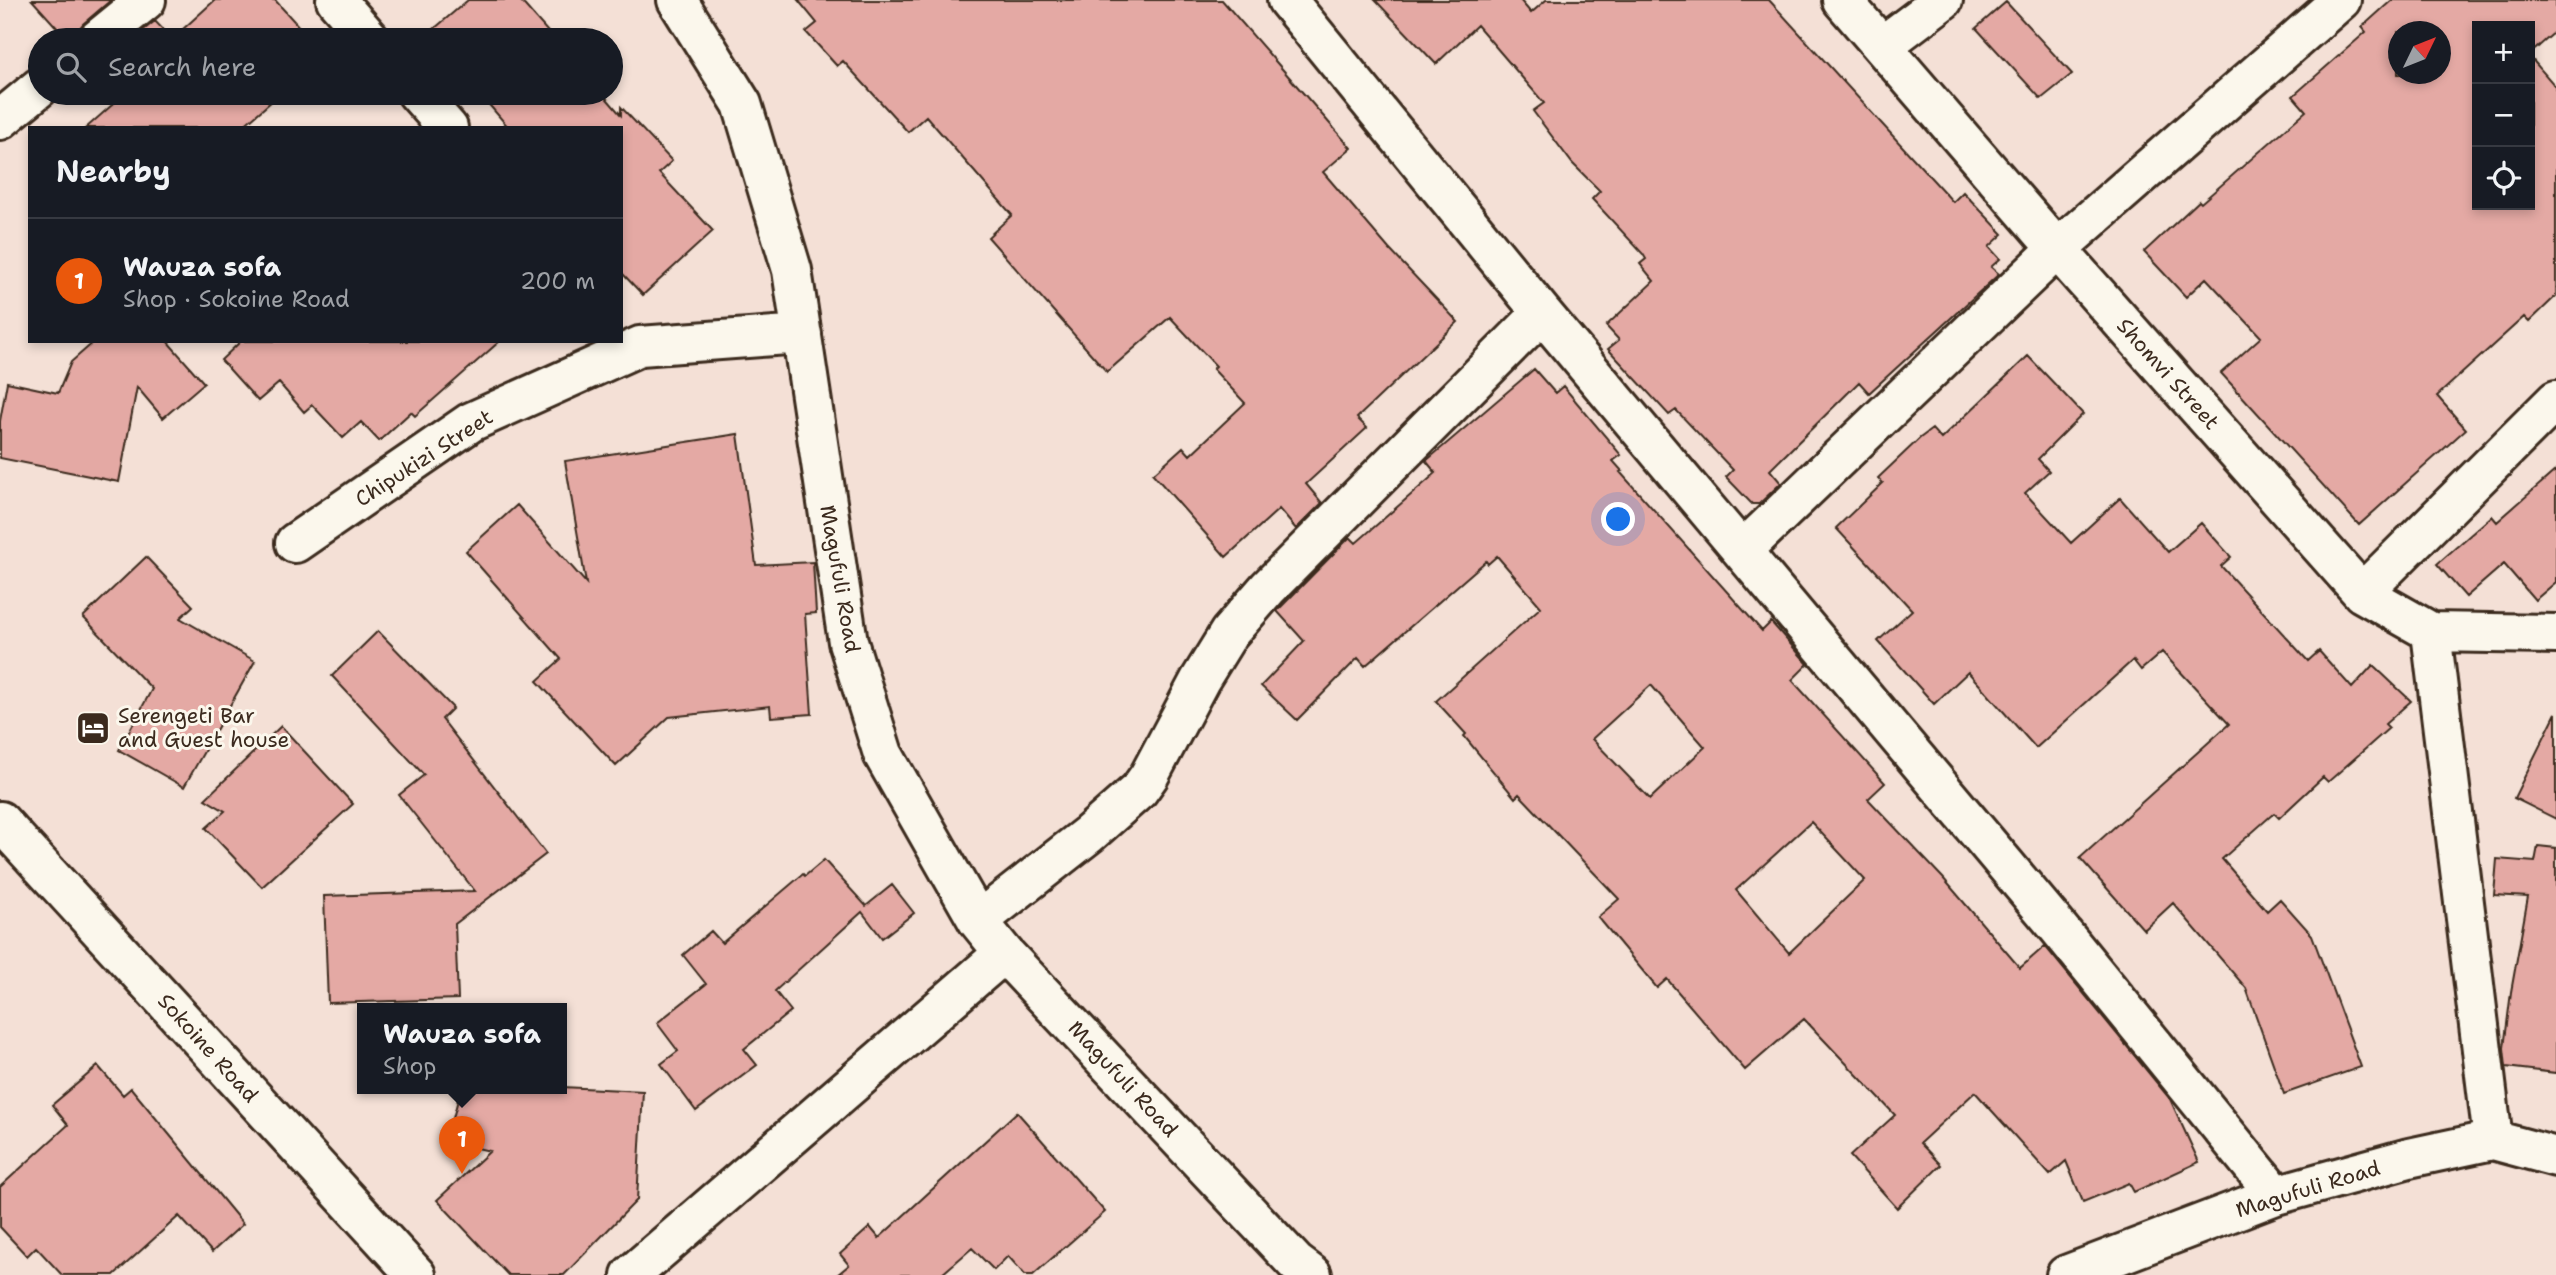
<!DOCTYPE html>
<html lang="en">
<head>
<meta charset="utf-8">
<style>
	:root { --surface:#171b24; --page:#242831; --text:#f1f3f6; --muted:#9ea1a6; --line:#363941; --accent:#ea580c }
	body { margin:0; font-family:"Shantell Sans",sans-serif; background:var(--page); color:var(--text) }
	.controls { position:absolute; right:21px; top:21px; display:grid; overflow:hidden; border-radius:0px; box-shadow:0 4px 10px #0003 }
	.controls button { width:63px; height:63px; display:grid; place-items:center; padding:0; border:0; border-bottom:2px solid var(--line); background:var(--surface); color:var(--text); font:35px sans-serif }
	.compass { position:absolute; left:2388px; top:21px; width:63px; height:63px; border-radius:50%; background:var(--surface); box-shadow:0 4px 10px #0003; rotate:47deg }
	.you { position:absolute; left:1619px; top:520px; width:24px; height:24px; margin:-18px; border:5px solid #fff; border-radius:50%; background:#1a73e8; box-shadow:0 0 0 10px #1a73e833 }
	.badge { display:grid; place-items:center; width:46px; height:46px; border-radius:50%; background:var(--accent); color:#fff; font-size:23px; font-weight:700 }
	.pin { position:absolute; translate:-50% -58px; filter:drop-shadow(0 2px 4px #0008) }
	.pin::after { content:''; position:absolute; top:37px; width:24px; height:21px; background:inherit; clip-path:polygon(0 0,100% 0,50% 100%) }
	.popup { position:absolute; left:357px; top:1003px; width:210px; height:91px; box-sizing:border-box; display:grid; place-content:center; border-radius:0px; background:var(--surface); filter:drop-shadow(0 2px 5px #0005); font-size:23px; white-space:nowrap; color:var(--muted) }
	.popup b { font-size:26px; color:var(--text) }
	.popup::after { content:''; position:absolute; left:50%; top:100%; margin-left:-14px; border:14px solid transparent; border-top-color:var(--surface) }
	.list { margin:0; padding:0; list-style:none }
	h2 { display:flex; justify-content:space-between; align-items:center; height:91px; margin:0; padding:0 28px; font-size:30px }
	h2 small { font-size:23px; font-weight:400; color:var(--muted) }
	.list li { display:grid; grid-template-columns:46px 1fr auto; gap:21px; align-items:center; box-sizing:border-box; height:126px; padding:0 28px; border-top:2px solid var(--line) }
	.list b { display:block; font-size:26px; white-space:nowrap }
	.list p { margin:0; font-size:23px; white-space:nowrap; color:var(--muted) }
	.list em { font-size:23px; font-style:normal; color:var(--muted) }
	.icon { flex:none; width:38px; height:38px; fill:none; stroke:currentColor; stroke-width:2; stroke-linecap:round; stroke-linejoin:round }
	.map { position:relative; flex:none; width:2556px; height:1275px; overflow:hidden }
	.search { position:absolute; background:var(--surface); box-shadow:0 4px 10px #0003; left:28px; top:28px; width:595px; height:77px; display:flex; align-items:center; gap:18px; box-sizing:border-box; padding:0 24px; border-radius:38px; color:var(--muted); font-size:26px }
	.panel { position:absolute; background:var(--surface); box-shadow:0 4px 10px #0003; left:28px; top:126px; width:595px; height:217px; border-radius:0px }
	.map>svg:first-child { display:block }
	.building { fill:#e4a9a4; stroke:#3b2a1e; stroke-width:2; fill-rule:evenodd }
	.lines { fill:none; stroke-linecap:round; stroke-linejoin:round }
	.street-casing { stroke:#3b2a1e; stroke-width:44 }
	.street { stroke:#fbf7ec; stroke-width:38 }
	.labels { text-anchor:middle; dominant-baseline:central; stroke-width:6; stroke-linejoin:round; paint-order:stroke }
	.street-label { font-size:21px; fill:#3b2a1e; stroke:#fbf7ec }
	.poi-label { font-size:21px; fill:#3b2a1e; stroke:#fbf7ec; text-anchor:start }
</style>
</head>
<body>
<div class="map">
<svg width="2556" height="1275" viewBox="0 0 2556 1275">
	<rect width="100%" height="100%" fill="#f4e0d6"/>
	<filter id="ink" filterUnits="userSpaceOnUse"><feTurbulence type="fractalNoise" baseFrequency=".0143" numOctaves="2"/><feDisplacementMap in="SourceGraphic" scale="14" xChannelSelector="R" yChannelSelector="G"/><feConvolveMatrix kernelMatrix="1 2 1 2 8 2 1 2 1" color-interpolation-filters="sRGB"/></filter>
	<g filter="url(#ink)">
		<path class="building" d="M 32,0 L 111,0 L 83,24 L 77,32 L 76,40 L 68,40 Z
			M 215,0 L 275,0 L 311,40 L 131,40 L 155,21 L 172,39 Z
			M 468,0 L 520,0 L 555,40 L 421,40 Z
			M 798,0 L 1222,0 L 1351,148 L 1323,172 L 1389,249 L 1458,322 L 1357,418 L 1367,428 L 1306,484 L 1322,503 L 1296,529 L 1279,509 L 1226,557 L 1153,474 L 1183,447 L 1190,455 L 1245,403 L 1213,369 L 1216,366 L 1170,317 L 1107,372 L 988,237 L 1012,215 L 926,116 L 908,132 L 843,61 L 837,66 L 806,32 L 817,23 Z
			M 1375,0 L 1520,0 L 1531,13 L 1546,0 L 1769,0 L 1953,202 L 1963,192 L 2003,234 L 1989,247 L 2000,259 L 1991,267 L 1999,274 L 1869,393 L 1859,382 L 1770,470 L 1781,483 L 1759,504 L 1752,504 L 1726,477 L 1733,470 L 1676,410 L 1669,415 L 1608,349 L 1619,340 L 1606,326 L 1654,281 L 1640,264 L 1646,259 L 1643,254 L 1592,199 L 1600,191 L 1572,163 L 1533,111 L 1544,103 L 1477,25 L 1436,64 Z
			M 2392,0 L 2556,0 L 2556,31 L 2530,54 L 2530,26 L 2477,26 L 2477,205 L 2530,205 L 2530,57 L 2556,87 L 2556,296 L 2529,322 L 2524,317 L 2437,396 L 2466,429 L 2359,525 L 2221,373 L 2261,337 L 2206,278 L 2186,297 L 2144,252 L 2199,201 L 2201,203 L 2306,111 L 2293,96 L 2366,32 L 2362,27 ZM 2398,32 L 2440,32 L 2440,74 L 2398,74 Z
			M 2006,2 L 2072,74 L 2041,99 L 1976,28 Z
			M 116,93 L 281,93 L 241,128 L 86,128 L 120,98 Z
			M 479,93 L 602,93 L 621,115 L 621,107 L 672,161 L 659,173 L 713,231 L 643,295 L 621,272 L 621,128 L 509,128 Z
			M 95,341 L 167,341 L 204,383 L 163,418 L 137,387 L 119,482 L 0,458 L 0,421 L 7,382 L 58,393 L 71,362 Z
			M 241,341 L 500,341 L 415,416 L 411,412 L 379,441 L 361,422 L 343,438 L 312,405 L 304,412 L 279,383 L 258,401 L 221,360 Z
			M 2028,356 L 2083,414 L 2038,459 L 2049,471 L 2025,493 L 2071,543 L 2120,498 L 2168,552 L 2201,523 L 2231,557 L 2221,566 L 2308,661 L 2319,651 L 2352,688 L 2373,665 L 2411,701 L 2385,724 L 2389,728 L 2328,782 L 2323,777 L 2279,818 L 2274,813 L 2222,859 L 2267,911 L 2280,899 L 2312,935 L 2361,1067 L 2284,1094 L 2246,988 L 2173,903 L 2144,930 L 2080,858 L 2229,724 L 2162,652 L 2141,670 L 2133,660 L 2036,748 L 1968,672 L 1934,704 L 1878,641 L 1912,610 L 1836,528 L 1883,483 L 1878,478 L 1920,438 L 1932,429 L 1941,439 Z
			M 1534,369 L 1555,393 L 1563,386 L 1621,455 L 1613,461 L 1622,471 L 1620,472 L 1762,631 L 1771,622 L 1808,664 L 1792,680 L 1885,783 L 1868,799 L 1943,878 L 2020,968 L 2045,946 L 2170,1099 L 2199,1162 L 2134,1192 L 2129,1183 L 2083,1202 L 2066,1161 L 2050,1175 L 1975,1092 L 1920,1143 L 1941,1165 L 1897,1208 L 1850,1156 L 1895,1115 L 1804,1019 L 1745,1070 L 1667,979 L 1657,988 L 1598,917 L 1619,899 L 1519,794 L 1515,798 L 1464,736 L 1466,734 L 1436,701 L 1541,607 L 1497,556 L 1488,564 L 1486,561 L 1365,666 L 1358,658 L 1297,720 L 1261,686 L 1304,641 L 1277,611 L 1350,537 L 1356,543 L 1436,473 L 1426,461 ZM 1651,685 L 1705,747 L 1650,799 L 1592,739 ZM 1811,822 L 1865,880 L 1789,953 L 1736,890 Z
			M 738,434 L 756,565 L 813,562 L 816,613 L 805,614 L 812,714 L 771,717 L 770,706 L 669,717 L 616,766 L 537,681 L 561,659 L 466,551 L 517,505 L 586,583 L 565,461 Z
			M 2556,470 L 2556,582 L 2535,600 L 2504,564 L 2466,597 L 2437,564 L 2492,516 L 2497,522 Z
			M 146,557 L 193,606 L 180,618 L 255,661 L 184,787 L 119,750 L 152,689 L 83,617 Z
			M 378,631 L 453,708 L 442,719 L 546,854 L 455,924 L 458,999 L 328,1003 L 324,896 L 475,891 L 399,795 L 424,775 L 332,676 Z
			M 2556,713 L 2556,819 L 2514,798 Z
			M 281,726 L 353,804 L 262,887 L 206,828 L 225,811 L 205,799 Z
			M 2538,846 L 2556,848 L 2556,1073 L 2506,1067 L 2504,1048 L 2511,992 L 2528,897 L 2494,895 L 2497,859 L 2535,862 Z
			M 824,860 L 866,906 L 892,885 L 914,913 L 882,938 L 862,912 L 775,991 L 791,1011 L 744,1049 L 757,1065 L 696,1111 L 661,1064 L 678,1051 L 657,1023 L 706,984 L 683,955 L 711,931 L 722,943 L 803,874 L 805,876 Z
			M 98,1066 L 123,1095 L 131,1088 L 243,1224 L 212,1252 L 179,1216 L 114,1275 L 62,1275 L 36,1247 L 27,1256 L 0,1227 L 0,1187 L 68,1125 L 52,1105 Z
			M 562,1087 L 643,1091 L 637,1200 L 564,1275 L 508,1275 L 437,1200 L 490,1151 L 447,1141 L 461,1088 Z
			M 1017,1112 L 1105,1212 L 1033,1275 L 1025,1275 L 1008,1256 L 994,1270 L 972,1248 L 941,1275 L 837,1275 L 849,1265 L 840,1254 L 870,1227 L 879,1238 Z"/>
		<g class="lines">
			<g class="street-casing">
				<path id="street" d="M 336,0 L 371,40
					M 677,0 L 742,104 L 792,270 L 848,642 L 883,754 L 978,921 L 1004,953 L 1296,1263 L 1312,1275
					M 1287,0 L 1542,313 L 2056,925 L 2276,1195
					M 1842,0 L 2057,249 L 2362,593 L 2431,632 L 2556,634
					M 97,40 L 146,0
					M 1882,46 L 1943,0
					M 417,93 L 448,128
					M 0,120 L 40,87
					M 295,543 L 471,422 L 640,346 L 802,334
					M 1742,551 L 2057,249 L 2341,0
					M 2362,593 L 2556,400
					M 2431,632 L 2493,1140
					M 0,821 L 416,1275
					M 978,921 L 1089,834 L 1139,790 L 1149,776 L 1200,680 L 1229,633 L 1268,588 L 1542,313
					M 631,1275 L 1004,953
					M 2066,1275 L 2276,1195 L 2409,1158 L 2493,1140 L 2556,1157"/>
			</g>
			<use href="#street" class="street"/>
		</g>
	</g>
	<defs>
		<g id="hotel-square" transform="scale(1.75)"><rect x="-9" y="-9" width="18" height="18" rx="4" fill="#3b2a1e" stroke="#fbf7ec"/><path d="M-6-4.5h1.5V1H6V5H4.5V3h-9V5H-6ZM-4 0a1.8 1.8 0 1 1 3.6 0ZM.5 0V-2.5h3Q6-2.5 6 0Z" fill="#fff"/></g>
	</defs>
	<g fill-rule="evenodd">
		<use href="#hotel-square" x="93" y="728"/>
	</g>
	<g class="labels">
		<g class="street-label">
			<text transform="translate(2168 374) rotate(48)">Shomvi Street</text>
			<text transform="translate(424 458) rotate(-33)">Chipukizi Street</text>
			<text transform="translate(840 579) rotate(80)">Magufuli Road</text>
			<text transform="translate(208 1048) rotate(48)">Sokoine Road</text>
			<text transform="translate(1123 1079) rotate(47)">Magufuli Road</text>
			<text transform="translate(2308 1189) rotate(-17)">Magufuli Road</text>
		</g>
		<g class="poi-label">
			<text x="118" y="716">Serengeti Bar<tspan x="118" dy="24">and Guest house</tspan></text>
		</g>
	</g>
</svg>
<div class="controls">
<button>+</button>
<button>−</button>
<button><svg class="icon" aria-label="locate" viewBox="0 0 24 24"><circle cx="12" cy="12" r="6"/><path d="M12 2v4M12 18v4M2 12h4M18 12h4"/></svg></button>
</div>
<svg class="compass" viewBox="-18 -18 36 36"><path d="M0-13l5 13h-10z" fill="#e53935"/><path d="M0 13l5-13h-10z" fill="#9ea1a6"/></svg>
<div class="you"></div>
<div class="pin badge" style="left:462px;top:1174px">1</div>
<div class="popup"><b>Wauza sofa</b>Shop</div>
<div class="search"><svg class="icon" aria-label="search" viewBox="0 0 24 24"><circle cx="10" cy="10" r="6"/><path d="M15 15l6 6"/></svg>Search here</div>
<section class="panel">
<h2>Nearby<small></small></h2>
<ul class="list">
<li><span class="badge">1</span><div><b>Wauza sofa</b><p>Shop · Sokoine Road</p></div><em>200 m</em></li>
</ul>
</section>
</div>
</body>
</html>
